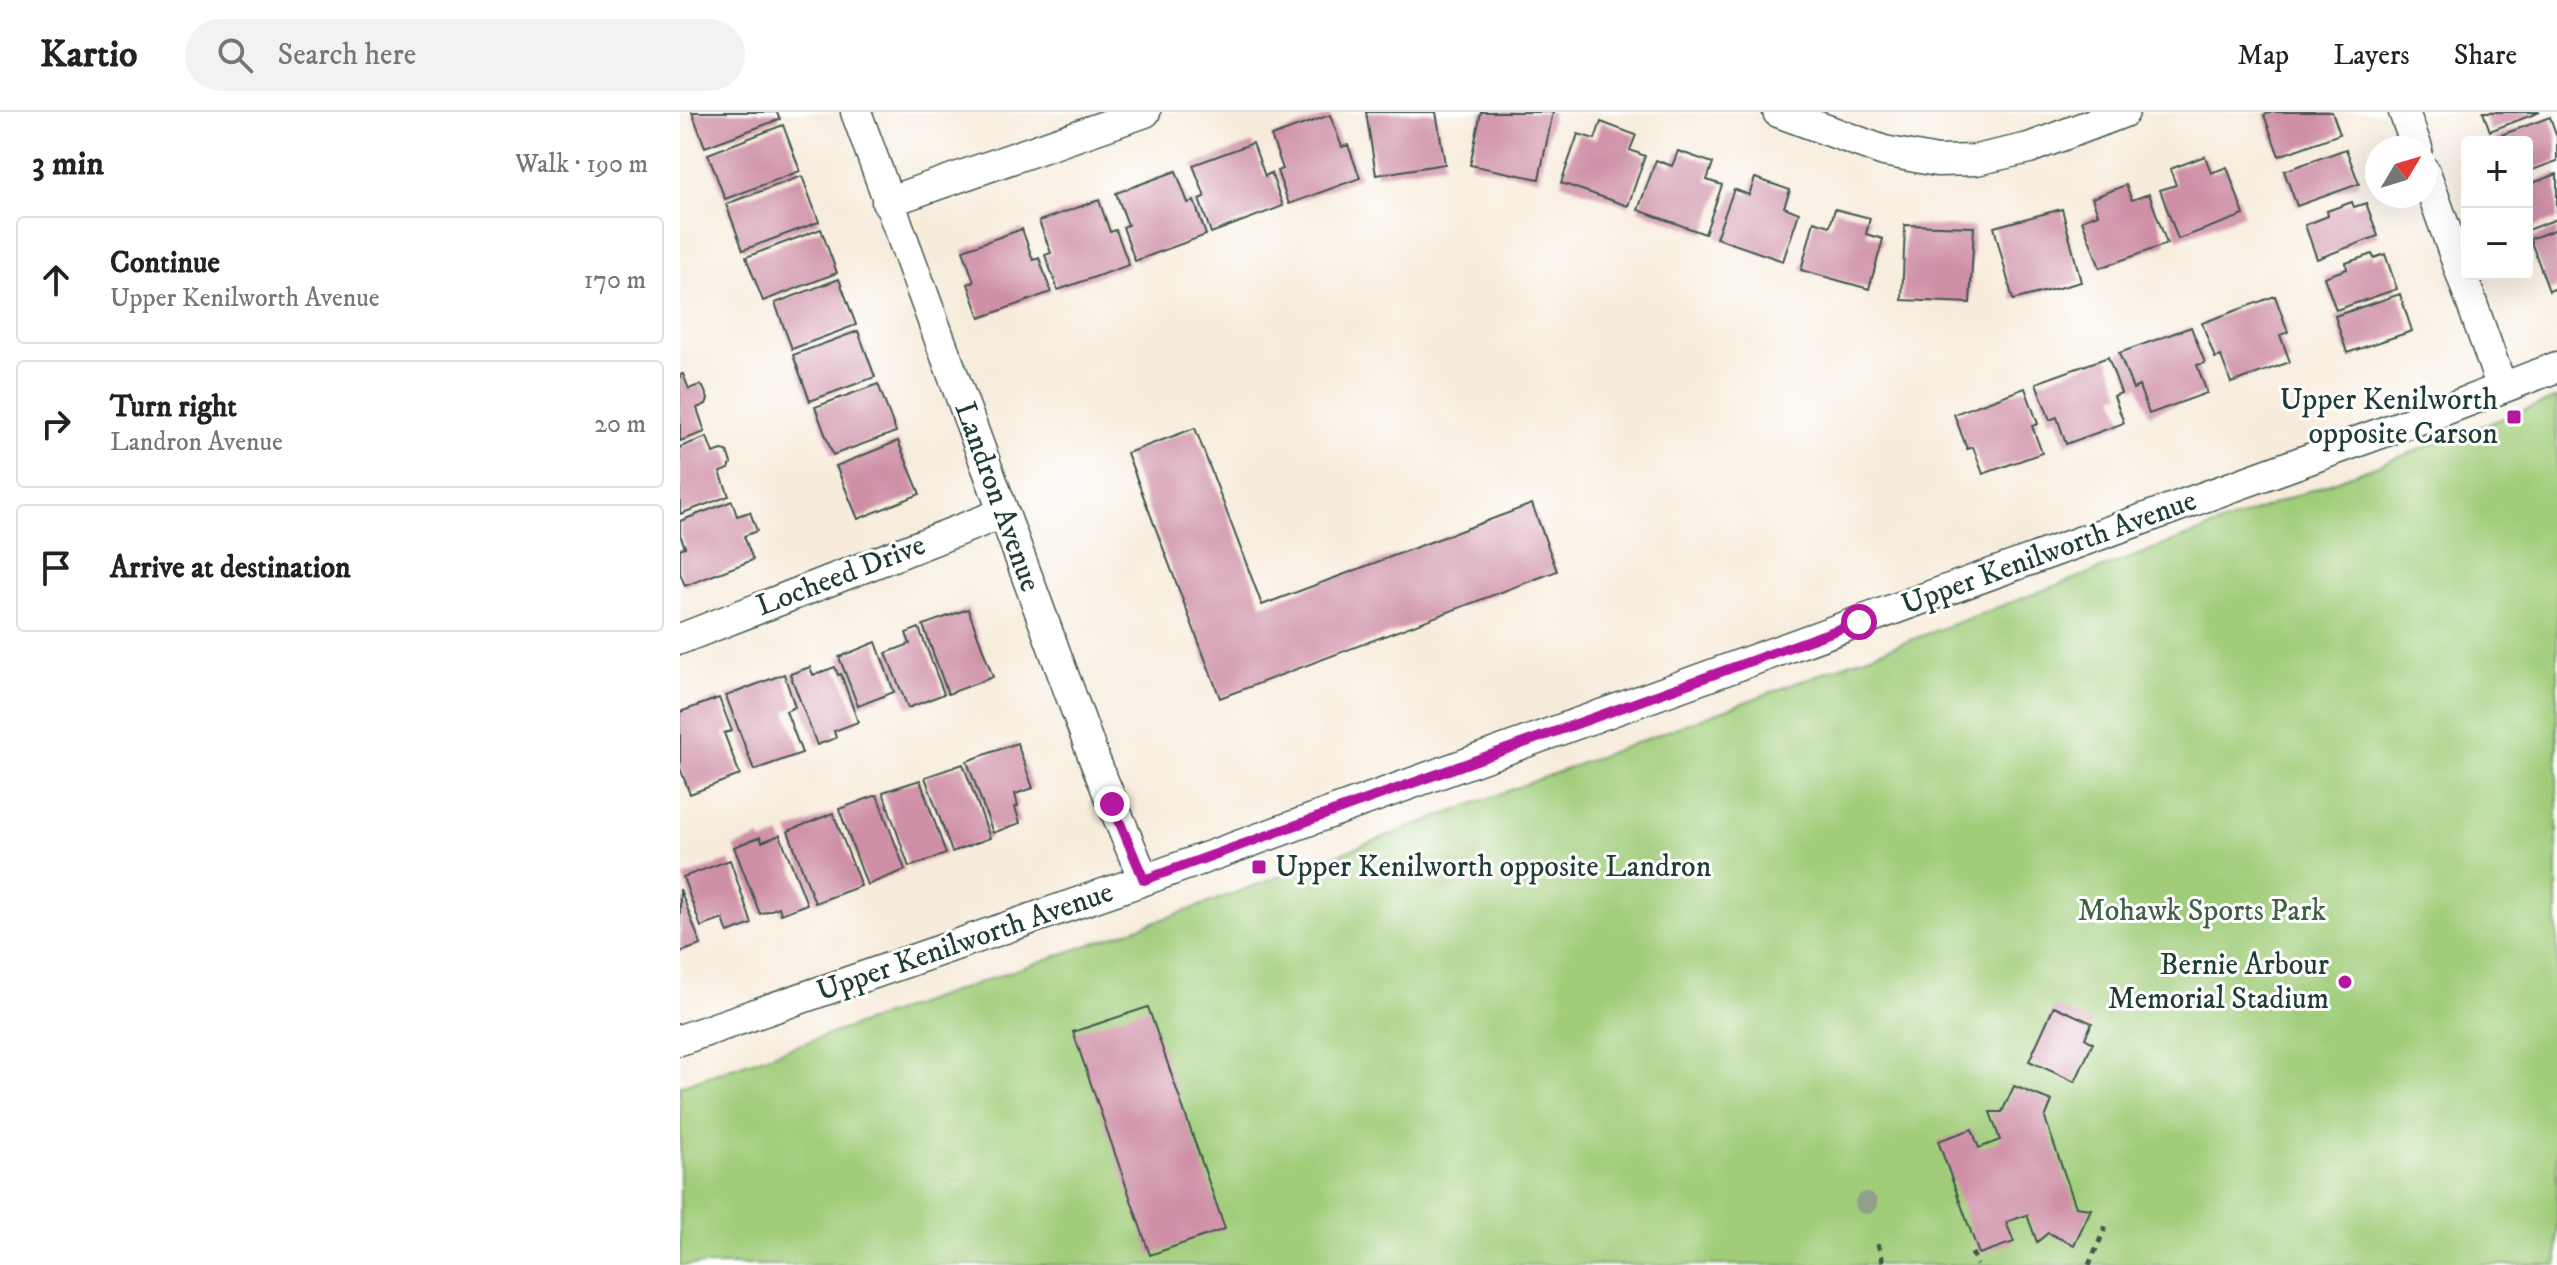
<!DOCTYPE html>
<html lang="en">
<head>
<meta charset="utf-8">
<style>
	:root { --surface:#fff; --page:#f2f2f2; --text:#222; --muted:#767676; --line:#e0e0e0 }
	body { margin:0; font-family:"IM FELL DW Pica",serif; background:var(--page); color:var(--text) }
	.controls { position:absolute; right:24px; top:24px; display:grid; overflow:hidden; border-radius:8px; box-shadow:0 8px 32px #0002 }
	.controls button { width:72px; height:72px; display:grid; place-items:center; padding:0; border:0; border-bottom:2px solid var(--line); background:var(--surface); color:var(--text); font:40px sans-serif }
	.compass { position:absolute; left:1685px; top:24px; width:72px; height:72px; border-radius:50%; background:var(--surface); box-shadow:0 8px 32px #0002; rotate:52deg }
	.stop { position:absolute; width:24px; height:24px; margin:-18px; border:6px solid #b5179e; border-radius:50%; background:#fff }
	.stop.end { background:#b5179e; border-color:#fff; box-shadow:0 2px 8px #0008 }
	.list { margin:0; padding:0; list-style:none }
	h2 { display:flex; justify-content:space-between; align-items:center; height:104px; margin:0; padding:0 32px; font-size:34px }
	h2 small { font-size:26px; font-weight:400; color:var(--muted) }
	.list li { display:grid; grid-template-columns:52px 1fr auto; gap:24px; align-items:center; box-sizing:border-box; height:128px; margin:0 16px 16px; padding:0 16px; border:2px solid var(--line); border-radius:8px }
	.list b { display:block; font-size:30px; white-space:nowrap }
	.list p { margin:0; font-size:26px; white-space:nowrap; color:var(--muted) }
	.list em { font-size:26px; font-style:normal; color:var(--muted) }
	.icon { flex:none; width:44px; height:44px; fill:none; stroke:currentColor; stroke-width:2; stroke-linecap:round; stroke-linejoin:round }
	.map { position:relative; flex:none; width:1877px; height:1153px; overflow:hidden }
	header { display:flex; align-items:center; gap:48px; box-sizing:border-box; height:112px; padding:0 40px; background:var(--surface); border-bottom:2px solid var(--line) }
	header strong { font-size:38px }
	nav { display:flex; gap:44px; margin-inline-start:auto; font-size:28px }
	.search { width:560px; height:72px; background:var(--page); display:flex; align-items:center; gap:20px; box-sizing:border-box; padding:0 28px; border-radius:44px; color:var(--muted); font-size:30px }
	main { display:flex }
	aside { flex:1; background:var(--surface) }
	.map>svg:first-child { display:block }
	.green { fill:#a1cd7a; stroke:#608557; stroke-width:2 }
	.building { fill:#cf90a7 }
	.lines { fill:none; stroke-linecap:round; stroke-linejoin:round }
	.minor-casing { stroke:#3f574d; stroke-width:33 }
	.path { stroke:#3f574d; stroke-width:5; stroke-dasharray:6 6; stroke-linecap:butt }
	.minor { stroke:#fff; stroke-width:30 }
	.tree { fill:#92a089 }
	.route { stroke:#b5179e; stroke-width:10 }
	.poi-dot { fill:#b5179e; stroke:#fff; stroke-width:3 }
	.labels { text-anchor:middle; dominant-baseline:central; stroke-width:6; stroke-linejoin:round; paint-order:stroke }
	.poi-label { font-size:30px; fill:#1f3d34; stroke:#fff; text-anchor:end }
	.street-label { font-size:30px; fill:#1f3d34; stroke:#fff }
	.park-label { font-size:30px; fill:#406146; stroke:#fff }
</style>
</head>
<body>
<header>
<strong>Kartio</strong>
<div class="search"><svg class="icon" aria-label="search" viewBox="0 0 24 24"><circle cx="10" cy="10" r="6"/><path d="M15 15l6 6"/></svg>Search here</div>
<nav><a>Map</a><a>Layers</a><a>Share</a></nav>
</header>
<main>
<aside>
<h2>3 min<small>Walk · 190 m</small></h2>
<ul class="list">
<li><svg class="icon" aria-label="ahead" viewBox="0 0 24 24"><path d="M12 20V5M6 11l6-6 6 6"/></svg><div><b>Continue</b><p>Upper Kenilworth Avenue</p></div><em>170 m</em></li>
<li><svg class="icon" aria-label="right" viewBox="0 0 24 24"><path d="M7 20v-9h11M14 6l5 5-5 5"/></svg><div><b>Turn right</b><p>Landron Avenue</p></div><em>20 m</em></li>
<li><svg class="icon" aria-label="arrive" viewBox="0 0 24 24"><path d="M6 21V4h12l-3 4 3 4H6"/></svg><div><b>Arrive at destination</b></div></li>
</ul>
</aside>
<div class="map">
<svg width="1877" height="1153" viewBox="0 0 1877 1153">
	<rect width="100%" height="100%" fill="#fff"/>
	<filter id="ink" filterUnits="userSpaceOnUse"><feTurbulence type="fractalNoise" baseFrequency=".0125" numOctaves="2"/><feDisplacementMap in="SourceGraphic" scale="16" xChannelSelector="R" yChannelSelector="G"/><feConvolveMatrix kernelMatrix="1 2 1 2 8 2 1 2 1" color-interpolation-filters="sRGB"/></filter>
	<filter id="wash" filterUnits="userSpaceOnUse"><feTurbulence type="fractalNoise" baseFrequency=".006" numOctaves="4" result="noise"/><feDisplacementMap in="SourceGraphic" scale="32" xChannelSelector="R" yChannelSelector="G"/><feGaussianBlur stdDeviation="1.8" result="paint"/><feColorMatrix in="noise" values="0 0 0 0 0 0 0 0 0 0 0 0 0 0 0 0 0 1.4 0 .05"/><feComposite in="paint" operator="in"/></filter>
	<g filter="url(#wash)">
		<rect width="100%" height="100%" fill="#f7ecdb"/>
		<path class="green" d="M 1877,286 L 1877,1153 L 0,1153 L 0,974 L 512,797 Z"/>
		<g id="blocks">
			<path class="building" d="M 12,0 L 97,0 L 100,7 L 25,35 Z
				M 686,0 L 756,0 L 765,52 L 696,63 Z
				M 801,0 L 873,0 L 859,67 L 790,53 Z
				M 1592,0 L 1652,0 L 1660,22 L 1599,44 L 1584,3 Z
				M 1803,0 L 1860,0 L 1810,19 Z
				M 650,3 L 662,35 L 668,33 L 680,66 L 609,92 L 597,59 L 603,57 L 591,24 Z
				M 1870,5 L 1877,25 L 1877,49 L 1847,60 L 1847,30 L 1815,30 L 1813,26 Z
				M 921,10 L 956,23 L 950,38 L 965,44 L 948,94 L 881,71 L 898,22 L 915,27 Z
				M 103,13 L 120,59 L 45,87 L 28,42 Z
				M 573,31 L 585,64 L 591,61 L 603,94 L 531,121 L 519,87 L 525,85 L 513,53 Z
				M 1666,37 L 1679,72 L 1617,94 L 1604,59 Z
				M 998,39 L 1033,51 L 1027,68 L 1042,73 L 1025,122 L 958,98 L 976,48 L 992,54 Z
				M 1525,44 L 1531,61 L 1547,55 L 1564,103 L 1498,127 L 1480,78 L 1496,73 L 1490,57 Z
				M 496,59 L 508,91 L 514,89 L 526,123 L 455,149 L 443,115 L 448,113 L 436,81 Z
				M 1877,62 L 1877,107 L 1847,118 L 1847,73 Z
				M 122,64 L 139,110 L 63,138 L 46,92 Z
				M 1075,66 L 1110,78 L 1104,95 L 1119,101 L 1103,149 L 1036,126 L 1054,77 L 1069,83 Z
				M 1446,73 L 1452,88 L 1469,82 L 1487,132 L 1420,156 L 1402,108 L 1418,102 L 1412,86 Z
				M 419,88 L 430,120 L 436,118 L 449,153 L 378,178 L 365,143 L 371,141 L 359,109 Z
				M 1672,90 L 1674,95 L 1686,91 L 1698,124 L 1637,147 L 1625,113 L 1648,104 L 1647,99 Z
				M 1155,97 L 1190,106 L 1186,122 L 1203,127 L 1189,177 L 1121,158 L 1134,109 L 1150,114 Z
				M 1382,97 L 1401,170 L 1333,188 L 1314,115 Z
				M 1225,113 L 1294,115 L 1290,191 L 1222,188 Z
				M 141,117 L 157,161 L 83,189 L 66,145 Z
				M 342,117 L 353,148 L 359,146 L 371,180 L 300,206 L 288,172 L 294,170 L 283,138 Z
				M 1877,117 L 1877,176 L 1869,179 L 1850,127 Z
				M 1692,142 L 1694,146 L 1705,142 L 1717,177 L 1656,198 L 1644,165 L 1667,157 L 1666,151 Z
				M 159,167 L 176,213 L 112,237 L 95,191 Z
				M 1720,182 L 1732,219 L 1667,241 L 1655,204 Z
				M 1595,184 L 1608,220 L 1600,223 L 1610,250 L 1551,271 L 1541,244 L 1535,246 L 1522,211 Z
				M 1511,215 L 1525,251 L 1517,253 L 1527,281 L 1469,302 L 1459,274 L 1453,277 L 1439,241 Z
				M 178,219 L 195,265 L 130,289 L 113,243 Z
				M 1428,245 L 1441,281 L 1434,284 L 1444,311 L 1386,332 L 1377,305 L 1370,308 L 1356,271 Z
				M 3,262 L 9,277 L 19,273 L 23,275 L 28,287 L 26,292 L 17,296 L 25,320 L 0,329 L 0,263 Z
				M 198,272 L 216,320 L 153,343 L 135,295 Z
				M 1345,276 L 1358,312 L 1352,314 L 1362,341 L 1303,362 L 1293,335 L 1287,337 L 1274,302 Z
				M 515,316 L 582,493 L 852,392 L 877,459 L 540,586 L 447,341 Z
				M 27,325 L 33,341 L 42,338 L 47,339 L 51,351 L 49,357 L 40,360 L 49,384 L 0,402 L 0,335 Z
				M 218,329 L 240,382 L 178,407 L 156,354 Z
				M 52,389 L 57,404 L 70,400 L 77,419 L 64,424 L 73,448 L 5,474 L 0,461 L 0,437 L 5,435 L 0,423 L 0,409 Z
				M 288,497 L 313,565 L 268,582 L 243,513 Z
				M 239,516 L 264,582 L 228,596 L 206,541 L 230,532 L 226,521 Z
				M 196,530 L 214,580 L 178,594 L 159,545 Z
				M 130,555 L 133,563 L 155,555 L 158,563 L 161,562 L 178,610 L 154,619 L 156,626 L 137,633 L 110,562 Z
				M 104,562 L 115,595 L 106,599 L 122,641 L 74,658 L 46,584 Z
				M 39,586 L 52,619 L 44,621 L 60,663 L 10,682 L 0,656 L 0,600 Z
				M 337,631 L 353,676 L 335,682 L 338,694 L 335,695 L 340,711 L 313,721 L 287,649 Z
				M 283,652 L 310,726 L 272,740 L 245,665 Z
				M 240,668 L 266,742 L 229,755 L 203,680 Z
				M 197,683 L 225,758 L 187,773 L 159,697 Z
				M 153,701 L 181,774 L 135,791 L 108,719 Z
				M 100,723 L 127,792 L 101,802 L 99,795 L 80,802 L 54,735 L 80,725 L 82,730 Z
				M 50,748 L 72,812 L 48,821 L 43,807 L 21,815 L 3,765 Z
				M 0,777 L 21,833 L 0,840 Z
				M 1374,894 L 1412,911 L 1405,926 L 1413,931 L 1395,970 L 1349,949 Z
				M 468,895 L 545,1117 L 470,1143 L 393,920 Z
				M 1334,974 L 1372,989 L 1365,1006 L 1396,1095 L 1411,1097 L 1394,1133 L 1368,1121 L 1357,1130 L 1347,1103 L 1326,1110 L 1334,1130 L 1299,1142 L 1258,1029 L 1292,1017 L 1299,1036 L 1320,1028 L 1310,1000 L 1322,1000 Z"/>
		</g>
	</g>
	<g filter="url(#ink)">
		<use href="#blocks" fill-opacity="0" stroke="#3f574d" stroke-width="2"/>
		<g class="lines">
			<g class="minor-casing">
				<path id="minor" d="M 176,0 L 415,649 L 464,768
					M 1098,0 L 1204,39 L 1257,49 L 1296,48 L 1349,36 L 1444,0
					M 1724,0 L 1737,36
					M 1745,60 L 1822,276
					M 207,90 L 465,0
					M 0,527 L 323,401
					M 0,928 L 464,768 L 1762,299 L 1877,255"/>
			</g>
			<path class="path" d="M 1198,1132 L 1204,1153
				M 1292,1141 L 1297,1153
				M 1409,1153 L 1427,1112"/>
			<use href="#minor" class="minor"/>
		</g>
		<circle class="tree" cx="1186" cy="1091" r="11"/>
	</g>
	<g class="lines" filter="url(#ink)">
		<path class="route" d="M 432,692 L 464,768 L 1179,510"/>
	</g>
	<g class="poi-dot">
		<rect x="1826" y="297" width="16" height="16" rx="4"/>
		<rect x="571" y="747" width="16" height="16" rx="4"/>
		<circle cx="1665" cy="870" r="8"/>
	</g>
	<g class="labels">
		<g class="poi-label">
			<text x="1818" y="288">Upper Kenilworth<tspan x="1818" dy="34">opposite Carson</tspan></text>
			<text x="595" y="755" text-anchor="start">Upper Kenilworth opposite Landron</text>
			<text x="1649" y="853">Bernie Arbour<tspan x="1649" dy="34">Memorial Stadium</tspan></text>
		</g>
		<g class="street-label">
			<text transform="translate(317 385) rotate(70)">Landron Avenue</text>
			<text transform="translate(1369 441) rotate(-20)">Upper Kenilworth Avenue</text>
			<text transform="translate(161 464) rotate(-21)">Locheed Drive</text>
			<text transform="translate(285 830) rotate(-19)">Upper Kenilworth Avenue</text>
		</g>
		<g class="park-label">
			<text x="1522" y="799">Mohawk Sports Park</text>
		</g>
	</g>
</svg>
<div class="controls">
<button>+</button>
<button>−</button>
</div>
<svg class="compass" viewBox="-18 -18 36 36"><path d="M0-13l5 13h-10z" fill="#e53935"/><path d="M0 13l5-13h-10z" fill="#767676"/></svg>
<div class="stop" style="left:1179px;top:510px"></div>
<div class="stop end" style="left:432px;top:692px"></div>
</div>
</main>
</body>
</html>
